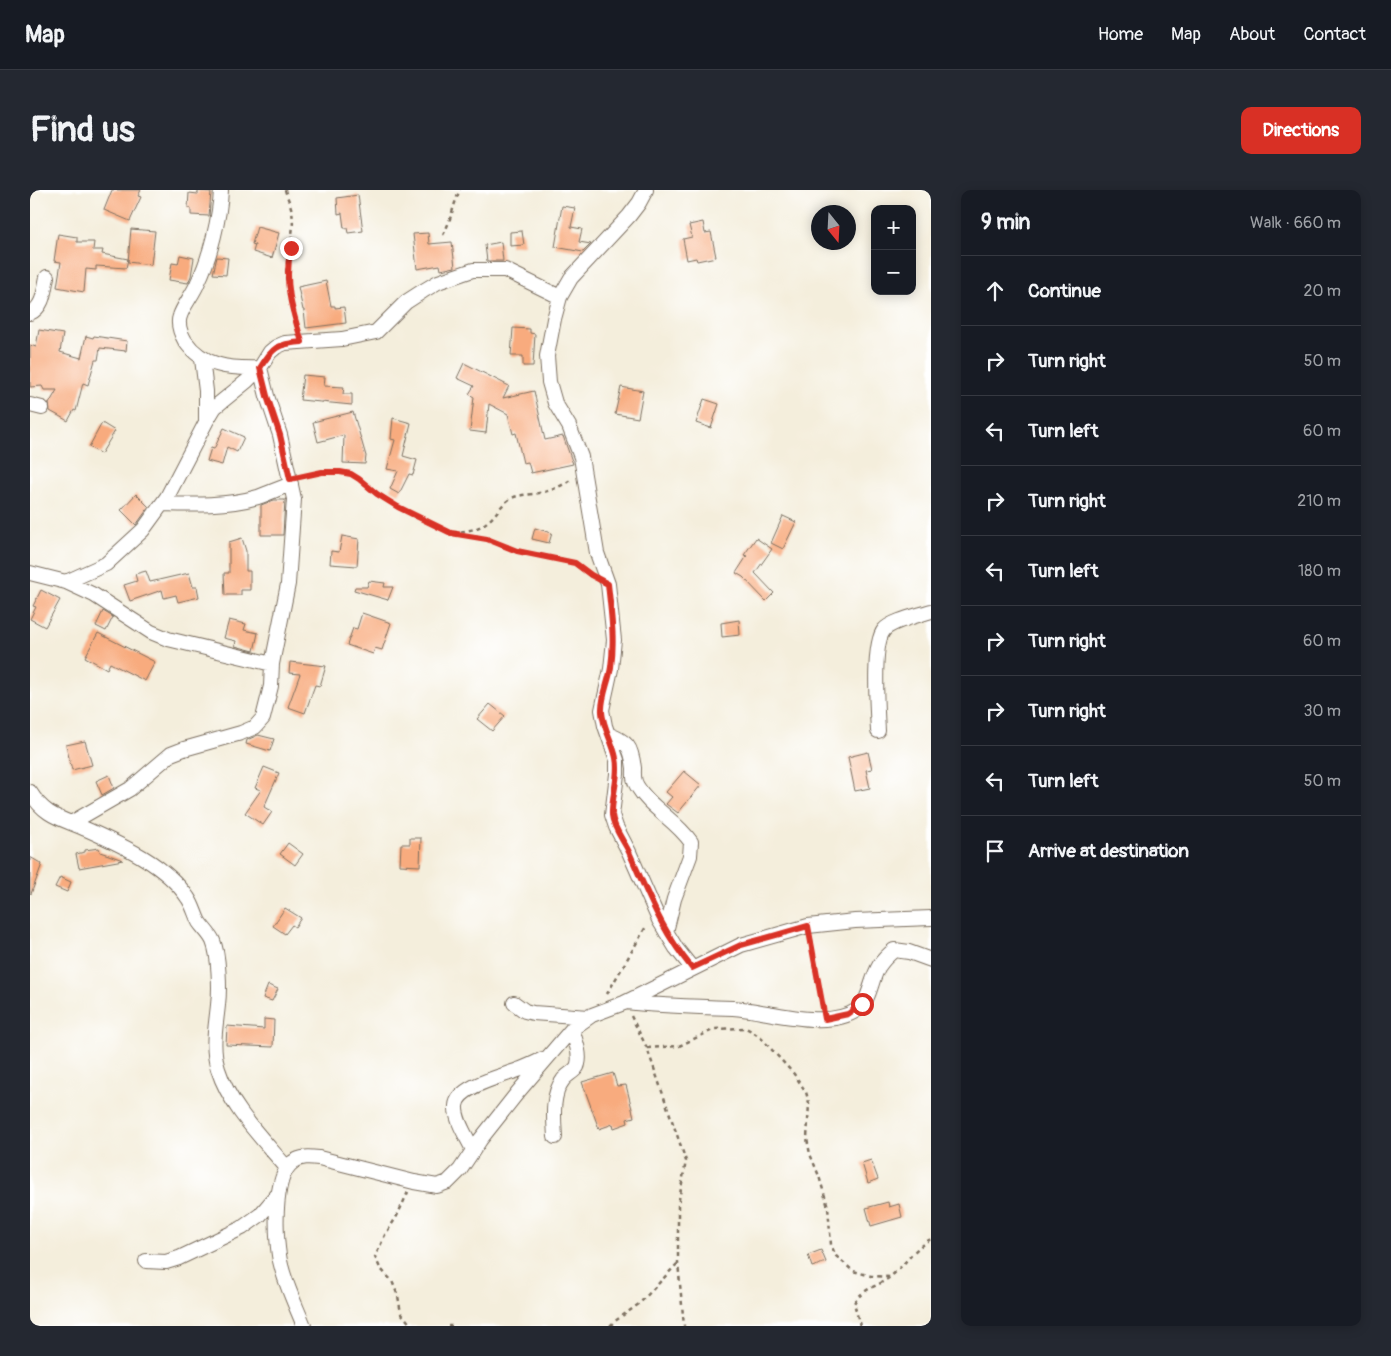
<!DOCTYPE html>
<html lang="en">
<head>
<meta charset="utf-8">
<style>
	:root { --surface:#171b24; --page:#242831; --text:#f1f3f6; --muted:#9ea1a6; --line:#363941; --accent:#d93025 }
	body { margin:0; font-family:Pangolin,sans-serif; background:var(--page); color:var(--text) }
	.controls { position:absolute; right:15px; top:15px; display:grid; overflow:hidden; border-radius:10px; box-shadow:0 2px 12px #0003 }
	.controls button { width:45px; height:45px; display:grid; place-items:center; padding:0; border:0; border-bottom:1px solid var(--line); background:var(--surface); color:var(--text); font:25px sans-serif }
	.compass { position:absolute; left:781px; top:15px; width:45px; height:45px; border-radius:50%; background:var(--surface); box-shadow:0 2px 12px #0003; rotate:162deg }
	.stop { position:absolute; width:15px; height:15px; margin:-11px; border:4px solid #d93025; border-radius:50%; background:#fff }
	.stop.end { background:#d93025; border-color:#fff; box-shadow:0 1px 5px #0008 }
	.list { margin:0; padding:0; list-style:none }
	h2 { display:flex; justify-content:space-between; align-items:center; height:65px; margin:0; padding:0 20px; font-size:21px }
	h2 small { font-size:16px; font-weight:400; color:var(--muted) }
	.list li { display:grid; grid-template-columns:32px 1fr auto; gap:15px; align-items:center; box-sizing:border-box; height:70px; padding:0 20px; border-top:1px solid var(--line) }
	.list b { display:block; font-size:19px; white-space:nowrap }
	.list em { font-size:16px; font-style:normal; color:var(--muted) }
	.icon { flex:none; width:28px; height:28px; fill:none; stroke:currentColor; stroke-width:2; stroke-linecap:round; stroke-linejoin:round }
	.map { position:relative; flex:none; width:901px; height:1136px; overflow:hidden; border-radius:10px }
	header { display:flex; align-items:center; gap:30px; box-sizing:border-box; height:70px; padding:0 25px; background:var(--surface); border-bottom:1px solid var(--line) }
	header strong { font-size:24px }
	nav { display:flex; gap:28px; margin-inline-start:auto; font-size:18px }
	.intro { display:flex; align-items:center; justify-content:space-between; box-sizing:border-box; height:120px; padding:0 30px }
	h1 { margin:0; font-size:35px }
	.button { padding:12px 22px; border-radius:10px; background:var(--accent); color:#fff; font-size:18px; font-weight:700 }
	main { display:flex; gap:30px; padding:0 30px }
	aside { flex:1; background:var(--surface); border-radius:10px; box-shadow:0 2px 12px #0003 }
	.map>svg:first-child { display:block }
	.building { fill:#f8ab7e }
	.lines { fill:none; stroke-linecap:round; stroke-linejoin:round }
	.minor-casing { stroke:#7c6f60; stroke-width:16 }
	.path { stroke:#7c6f60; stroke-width:2.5; stroke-dasharray:4 4; stroke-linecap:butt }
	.minor { stroke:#fff; stroke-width:14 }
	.route { stroke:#d93025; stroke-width:6 }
</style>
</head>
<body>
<header>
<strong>Map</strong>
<nav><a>Home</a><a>Map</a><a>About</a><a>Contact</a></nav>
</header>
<div class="intro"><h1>Find us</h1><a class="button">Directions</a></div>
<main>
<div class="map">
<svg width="901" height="1136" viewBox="0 0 901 1136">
	<rect width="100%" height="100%" fill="#fff"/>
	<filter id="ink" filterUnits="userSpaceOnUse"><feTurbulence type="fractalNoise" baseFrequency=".02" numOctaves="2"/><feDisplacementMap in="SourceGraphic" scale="10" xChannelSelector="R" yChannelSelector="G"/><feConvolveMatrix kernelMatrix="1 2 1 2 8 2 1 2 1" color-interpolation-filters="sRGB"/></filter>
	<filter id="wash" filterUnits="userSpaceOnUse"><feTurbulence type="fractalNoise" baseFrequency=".0096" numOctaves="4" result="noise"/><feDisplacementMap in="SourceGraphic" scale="20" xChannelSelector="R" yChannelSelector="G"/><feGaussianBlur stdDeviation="1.12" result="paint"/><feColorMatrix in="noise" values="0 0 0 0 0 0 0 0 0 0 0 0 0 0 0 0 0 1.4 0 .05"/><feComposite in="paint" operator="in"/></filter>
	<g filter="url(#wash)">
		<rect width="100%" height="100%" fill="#f4eedc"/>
		<g id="blocks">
			<path class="building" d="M 82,0 L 111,0 L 108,6 L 111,7 L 100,31 L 74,20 Z
				M 168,1 L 181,2 L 179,26 L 161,25 L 161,19 L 158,18 L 159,3 L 168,4 Z
				M 328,5 L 333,41 L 318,43 L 317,38 L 314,38 L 312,23 L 308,24 L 307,8 Z
				M 532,16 L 545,18 L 541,37 L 552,39 L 549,52 L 561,54 L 553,62 L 525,57 Z
				M 673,32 L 675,43 L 681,42 L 686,67 L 667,71 L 666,68 L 657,70 L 653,49 L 662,47 L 659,35 Z
				M 227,37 L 249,43 L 242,68 L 223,62 L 225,55 L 222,54 Z
				M 101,39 L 125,41 L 121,75 L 98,72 Z
				M 492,41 L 494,55 L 480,56 L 480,42 Z
				M 398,43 L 399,54 L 422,52 L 425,77 L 411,80 L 410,75 L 387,79 L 383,44 Z
				M 28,44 L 47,47 L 47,52 L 64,52 L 63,60 L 73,60 L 72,64 L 98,69 L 96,78 L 66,76 L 66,80 L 56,79 L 54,102 L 27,97 L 31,72 L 24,71 Z
				M 471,52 L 473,71 L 457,71 L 455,55 Z
				M 150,65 L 164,68 L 161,86 L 158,93 L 139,90 L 142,73 L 148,74 Z
				M 187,67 L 198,68 L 196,85 L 183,84 Z
				M 296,91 L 301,116 L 305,116 L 305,118 L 314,117 L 316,133 L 276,138 L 274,120 L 273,120 L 268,97 Z
				M 483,138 L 500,139 L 500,143 L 505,144 L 503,176 L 493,176 L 493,166 L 481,166 Z
				M 9,140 L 33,144 L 30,162 L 51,168 L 56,146 L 63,148 L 64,146 L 97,151 L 96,161 L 70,158 L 68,170 L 65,170 L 58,195 L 53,193 L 46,221 L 44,220 L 38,231 L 20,221 L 19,214 L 27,200 L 14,200 L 12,196 L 0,197 L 0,155 L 6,157 Z
				M 434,173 L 479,196 L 473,208 L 504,201 L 515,250 L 533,246 L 543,274 L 501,283 L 498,272 L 493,273 L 486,243 L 483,244 L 478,224 L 459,214 L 456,243 L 440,241 L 444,207 L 439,204 L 444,196 L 427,188 Z
				M 273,185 L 295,187 L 294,196 L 314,197 L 313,204 L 322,204 L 322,215 L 270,210 Z
				M 591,197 L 613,201 L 608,228 L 585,224 Z
				M 674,209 L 689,214 L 681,238 L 666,233 Z
				M 323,222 L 336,266 L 335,274 L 313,273 L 314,245 L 288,252 L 283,232 Z
				M 363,228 L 381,233 L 373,266 L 387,270 L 383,285 L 379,284 L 369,304 L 360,299 L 368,281 L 357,279 L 365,250 L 361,249 Z
				M 72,233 L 85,241 L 71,264 L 59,257 Z
				M 194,238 L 214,247 L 207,262 L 197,257 L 192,275 L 177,271 L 181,258 L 184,259 Z
				M 106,304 L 119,317 L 106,335 L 91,320 Z
				M 244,310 L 255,310 L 253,345 L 231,345 L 231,315 Z
				M 753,326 L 766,332 L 753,359 L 741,353 Z
				M 505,338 L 522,343 L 519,353 L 502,349 Z
				M 312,346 L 329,349 L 327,376 L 300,374 L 301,361 L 309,362 Z
				M 212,348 L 216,361 L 216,381 L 220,381 L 220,400 L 211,400 L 211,405 L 195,405 L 194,383 L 199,383 L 199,352 Z
				M 726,348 L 742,359 L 725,383 L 744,403 L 736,411 L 713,387 L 706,383 L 717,366 L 714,365 Z
				M 116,381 L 120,392 L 159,383 L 163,397 L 167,397 L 169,407 L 148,412 L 146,405 L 134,408 L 132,400 L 100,411 L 94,395 L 107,391 L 105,384 Z
				M 339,391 L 355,393 L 354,397 L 363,397 L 358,410 L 324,400 L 325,397 L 337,397 Z
				M 11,400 L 30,410 L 15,437 L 0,429 L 6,417 L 3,416 Z
				M 73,421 L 83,427 L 76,441 L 66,436 Z
				M 332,423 L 361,433 L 352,460 L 345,458 L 343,464 L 317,455 L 323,438 L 327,439 Z
				M 199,430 L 216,434 L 214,440 L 228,443 L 224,461 L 205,456 L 206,451 L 194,448 Z
				M 709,430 L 710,445 L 692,447 L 691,433 Z
				M 68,443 L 125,472 L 115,491 L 80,473 L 77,479 L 55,467 Z
				M 260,472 L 296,476 L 290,496 L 285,495 L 275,523 L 258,517 L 270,484 L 259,483 Z
				M 460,514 L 475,526 L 462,541 L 447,529 Z
				M 228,545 L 244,549 L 240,561 L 216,554 L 217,550 Z
				M 55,551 L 62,575 L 42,580 L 36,555 Z
				M 838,562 L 842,579 L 836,580 L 840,598 L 825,601 L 818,567 Z
				M 234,577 L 249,583 L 234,617 L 242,622 L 233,635 L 215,623 L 231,600 L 225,598 Z
				M 654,581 L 671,595 L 648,623 L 636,614 L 642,607 L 636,602 Z
				M 79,585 L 84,598 L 72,605 L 66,591 Z
				M 380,648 L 391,648 L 390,676 L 370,675 L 371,654 L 380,654 Z
				M 258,653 L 273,664 L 265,675 L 250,664 Z
				M 69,658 L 70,662 L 93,670 L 49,678 L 46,664 L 55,662 L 55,660 Z
				M 0,667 L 12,674 L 1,704 L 0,703 Z
				M 30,687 L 41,692 L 37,702 L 25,697 Z
				M 255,718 L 271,728 L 265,737 L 262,735 L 255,744 L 243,736 Z
				M 238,795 L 248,799 L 242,811 L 233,808 Z
				M 234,829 L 244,830 L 243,857 L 196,855 L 197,836 L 234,839 Z
				M 583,883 L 587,896 L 596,895 L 604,927 L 597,929 L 598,933 L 584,938 L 583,934 L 569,939 L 552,892 Z
				M 841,970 L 848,989 L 838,993 L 832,973 Z
				M 858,1012 L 859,1017 L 869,1014 L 872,1027 L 841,1036 L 836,1018 Z
				M 791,1060 L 796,1072 L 782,1077 L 778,1065 Z"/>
		</g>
	</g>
	<g filter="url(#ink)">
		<use href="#blocks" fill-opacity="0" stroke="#7c6f60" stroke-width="1"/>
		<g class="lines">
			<g class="minor-casing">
				<path id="minor" d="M 616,0 L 609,13 L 599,26 L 541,88 L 530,107 L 524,129 L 517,166 L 519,192 L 525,213 L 539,236 L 551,267 L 567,363 L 578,394 L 584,450 L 581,479 L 572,520 L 575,536 L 587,570 L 587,584 L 582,625 L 586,637 L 599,662 L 629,730 L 646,758 L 662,778
					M 0,123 C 14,117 14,100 17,87
					M 172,169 L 176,201 L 176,232
					M 0,215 L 12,218
					M 132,314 C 164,315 197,316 228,307 C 239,303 250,298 261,294
					M 0,383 L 36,392 L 64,405 L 121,442 L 138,449 L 242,474
					M 36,392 L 76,374 L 113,340 L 137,307 L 176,232 L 185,217 L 217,191 L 230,178 L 240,162 L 246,157 L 255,153 L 312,149 L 346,142 L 376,112 L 393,101 L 408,92 L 443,80 L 475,80 L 530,107
					M 848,541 C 847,521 842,454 854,440 C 861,431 890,425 901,421
					M 578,544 C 598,553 601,555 604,578 C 604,585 603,590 607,596 C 620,618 646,630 661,652 L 660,666 L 644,709 L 636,742
					M 0,602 C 16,628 32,628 58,640 C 94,656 136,675 158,708 C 163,715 165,724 169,732 C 173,738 180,744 183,751 C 189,765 190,799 188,815 C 186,836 181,857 188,879 C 200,917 231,947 257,978
					M 41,633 L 100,599 L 141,564 L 154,559 L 211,543 L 225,537 L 233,528 L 241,496 L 242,474 L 258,394 L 264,309 L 250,245 L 237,206 L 230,178 C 201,179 173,177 155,151 C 151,144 147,134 150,126 C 153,116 164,103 168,92 C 180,68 190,27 191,0
					M 596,812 C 632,816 667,817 703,818 C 737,820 796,841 827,820 C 841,809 840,791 849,776 C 853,770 858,765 864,760 L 879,762 L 901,770
					M 484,813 L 495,821 L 503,823 L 559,827
					M 525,947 C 524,930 521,905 533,890 C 537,884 547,881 548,874 C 551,864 545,849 542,839
					M 443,960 C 437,947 425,930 426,916 C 427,896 473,886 488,880 C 497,877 505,873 513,869
					M 116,1071 L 136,1072 L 149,1068 L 212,1038 L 230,1025 L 248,1004
					M 274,1136 C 266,1116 256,1096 251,1075 C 245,1052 242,987 263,972 C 271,966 280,967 289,968 L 384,992 L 407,996 L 418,992 L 430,980 L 450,950 L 488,902 L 542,839 L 562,825 L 594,813 L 711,755 L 778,736 L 825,731 L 901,728"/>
			</g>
			<path class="path" d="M 255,0 C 257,7 261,15 262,22 C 265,40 259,58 257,76 C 255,97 262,120 268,140
				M 413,45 C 421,31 423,15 430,0
				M 272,287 L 292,282 L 310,282 L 321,284 L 329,289 L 347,304 L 368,317 L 421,343 L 457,349 L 487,361 L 545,373 L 561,386
				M 423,343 C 435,341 448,340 457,332 C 467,325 471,313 482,308 C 491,304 500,305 509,303 C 521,301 532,296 542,289
				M 781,749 L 792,815
				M 577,804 L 617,735
				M 601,826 L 617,858 L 656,971 L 648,1015 L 648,1073 L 654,1136
				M 617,858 L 649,856 L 685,839 L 716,838 L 723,842 L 732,849 L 764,884 L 776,902 L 779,913 L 777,949 L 780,964 L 789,986 L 798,1017 L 801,1055 L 806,1066 L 823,1081 L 841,1086 L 861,1087
				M 378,1002 L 367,1026 L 355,1045 L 345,1067 L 350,1078 L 362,1091 L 368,1106 L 371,1123 L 382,1136
				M 418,1136 L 422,1136
				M 580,1136 L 585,1131 L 609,1114 L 648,1073
				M 830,1136 L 824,1113 C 835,1096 847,1098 861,1086 C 875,1075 885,1057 901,1049"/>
			<use href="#minor" class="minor"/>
		</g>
	</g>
	<g class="lines" filter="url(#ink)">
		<path class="route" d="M 261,58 C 253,92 262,120 272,152 C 247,154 243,157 230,178 L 237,206 L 250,245 L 260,289 L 292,282 L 310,282 L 321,284 L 329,289 L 347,304 L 368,317 L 421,343 L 457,349 L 487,361 L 545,373 L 561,385 L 578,394 C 581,422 585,449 581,477 C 579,492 571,507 572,522 C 573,538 583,552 586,568 C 590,587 581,606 582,625 C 583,638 594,651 599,662 C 619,706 631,740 662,778 L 711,755 L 778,736 L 795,829 L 818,824 L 832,814"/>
	</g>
</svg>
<div class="controls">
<button>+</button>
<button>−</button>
</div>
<svg class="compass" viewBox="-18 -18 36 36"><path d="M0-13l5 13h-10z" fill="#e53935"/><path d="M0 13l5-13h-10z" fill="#9ea1a6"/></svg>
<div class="stop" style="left:832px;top:814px"></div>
<div class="stop end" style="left:261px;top:58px"></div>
</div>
<aside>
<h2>9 min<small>Walk · 660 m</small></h2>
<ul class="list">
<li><svg class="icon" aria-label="ahead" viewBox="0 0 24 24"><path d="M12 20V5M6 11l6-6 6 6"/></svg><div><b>Continue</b></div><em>20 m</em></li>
<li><svg class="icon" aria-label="right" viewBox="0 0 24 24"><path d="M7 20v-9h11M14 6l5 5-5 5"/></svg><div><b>Turn right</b></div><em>50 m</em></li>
<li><svg class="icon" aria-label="left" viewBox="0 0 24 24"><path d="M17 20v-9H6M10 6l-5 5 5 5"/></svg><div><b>Turn left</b></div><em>60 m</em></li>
<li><svg class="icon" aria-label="right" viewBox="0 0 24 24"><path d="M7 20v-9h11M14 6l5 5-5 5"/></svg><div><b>Turn right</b></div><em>210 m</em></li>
<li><svg class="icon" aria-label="left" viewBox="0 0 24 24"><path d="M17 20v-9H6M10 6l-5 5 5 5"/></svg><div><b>Turn left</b></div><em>180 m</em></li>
<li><svg class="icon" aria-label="right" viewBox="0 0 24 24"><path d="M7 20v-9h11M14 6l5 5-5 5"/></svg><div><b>Turn right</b></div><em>60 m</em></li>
<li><svg class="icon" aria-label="right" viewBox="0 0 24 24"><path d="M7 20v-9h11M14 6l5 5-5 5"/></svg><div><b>Turn right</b></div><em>30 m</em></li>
<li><svg class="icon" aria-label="left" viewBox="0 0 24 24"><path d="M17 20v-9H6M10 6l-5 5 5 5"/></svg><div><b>Turn left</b></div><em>50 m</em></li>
<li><svg class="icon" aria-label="arrive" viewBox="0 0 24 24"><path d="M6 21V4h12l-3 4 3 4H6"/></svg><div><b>Arrive at destination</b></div></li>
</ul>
</aside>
</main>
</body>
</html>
